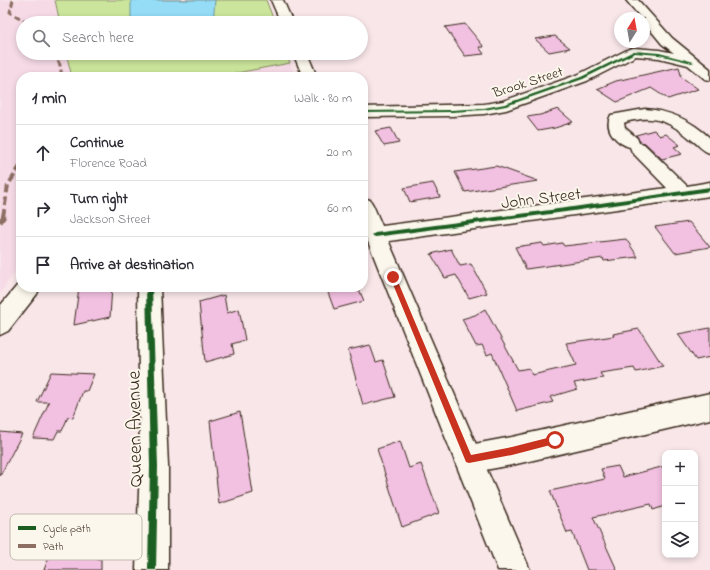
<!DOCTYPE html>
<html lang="en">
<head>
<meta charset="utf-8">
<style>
	:root { --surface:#fff; --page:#f7f7f7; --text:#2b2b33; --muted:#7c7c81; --line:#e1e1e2 }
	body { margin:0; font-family:"Indie Flower",sans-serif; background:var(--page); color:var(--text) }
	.controls { position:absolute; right:12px; bottom:12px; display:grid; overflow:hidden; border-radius:8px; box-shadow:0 2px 6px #0003 }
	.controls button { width:36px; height:36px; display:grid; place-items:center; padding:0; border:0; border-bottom:1px solid var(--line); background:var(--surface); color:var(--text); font:20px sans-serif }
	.compass { position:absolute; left:614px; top:12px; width:36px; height:36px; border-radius:50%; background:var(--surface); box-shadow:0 2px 6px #0003; rotate:11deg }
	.stop { position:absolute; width:12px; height:12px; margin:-9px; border:3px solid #c8321e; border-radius:50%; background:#fff }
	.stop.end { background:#c8321e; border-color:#fff; box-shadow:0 1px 4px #0008 }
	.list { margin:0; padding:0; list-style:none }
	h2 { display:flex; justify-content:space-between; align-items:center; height:52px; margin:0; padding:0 16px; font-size:17px }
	h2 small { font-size:13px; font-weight:400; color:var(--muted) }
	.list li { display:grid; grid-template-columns:26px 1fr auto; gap:12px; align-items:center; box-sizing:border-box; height:56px; padding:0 16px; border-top:1px solid var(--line) }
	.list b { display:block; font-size:15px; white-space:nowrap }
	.list p { margin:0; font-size:13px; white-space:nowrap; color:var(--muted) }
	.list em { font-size:13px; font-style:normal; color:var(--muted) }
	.icon { flex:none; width:22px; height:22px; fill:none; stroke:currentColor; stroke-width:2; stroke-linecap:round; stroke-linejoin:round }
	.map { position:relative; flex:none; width:710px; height:570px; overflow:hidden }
	.search { position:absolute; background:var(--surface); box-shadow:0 2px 6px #0003; left:16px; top:16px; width:352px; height:44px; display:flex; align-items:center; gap:10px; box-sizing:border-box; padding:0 14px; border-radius:22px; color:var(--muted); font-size:15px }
	.panel { position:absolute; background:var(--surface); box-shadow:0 2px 6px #0003; left:16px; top:72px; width:352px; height:220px; border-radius:16px }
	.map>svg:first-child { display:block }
	.built { fill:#f6dbe7 }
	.green { fill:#cbe69c; stroke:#83885d }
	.water { fill:#95ddf7; stroke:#7195a0 }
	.building { fill:#f2c0e1; stroke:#3b2a1e }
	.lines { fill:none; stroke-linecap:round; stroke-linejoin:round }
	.minor-casing { stroke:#3b2a1e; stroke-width:3 }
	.major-casing { stroke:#3b2a1e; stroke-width:3 }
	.minor { fill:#fbf7ec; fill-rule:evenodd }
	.major { fill:#fbf7ec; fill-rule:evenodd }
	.quiet-far2 { stroke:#8d6e63; stroke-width:3; stroke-dasharray:6 3; stroke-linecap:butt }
	.quiet-far1 { stroke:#8d6e63; stroke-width:4; stroke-dasharray:8 4; stroke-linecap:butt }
	.quiet { stroke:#8d6e63; stroke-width:5; stroke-dasharray:10 5; stroke-linecap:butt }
	.cycleway-casing { stroke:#fbf7ec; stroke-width:2 }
	.cycleway { fill:#1b5e20; fill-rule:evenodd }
	.route { fill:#c8321e }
	.labels { text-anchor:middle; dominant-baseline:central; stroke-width:4; stroke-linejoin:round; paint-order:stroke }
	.far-street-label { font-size:14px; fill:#3b2a1e; stroke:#fbf7ec }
	.street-label { font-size:17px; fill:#3b2a1e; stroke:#fbf7ec }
	.near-street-label { font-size:20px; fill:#3b2a1e; stroke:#fbf7ec }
	.key { fill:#fbf7ec; stroke:#c1baae; stroke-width:1 }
	.key-label { font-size:11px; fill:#3b2a1e }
</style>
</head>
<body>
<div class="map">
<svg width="710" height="570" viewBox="0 0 710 570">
	<rect width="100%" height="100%" fill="#f8e6e9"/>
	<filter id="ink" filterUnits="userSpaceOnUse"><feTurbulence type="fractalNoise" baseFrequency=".025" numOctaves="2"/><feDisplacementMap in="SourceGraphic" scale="8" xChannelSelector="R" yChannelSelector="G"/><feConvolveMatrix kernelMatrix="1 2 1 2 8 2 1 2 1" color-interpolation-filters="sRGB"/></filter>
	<g filter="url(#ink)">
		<path class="built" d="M 0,0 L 55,0 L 60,23 L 23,23 L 23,53 L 66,53 L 72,77 L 21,77 L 21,266 L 17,268 L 0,294 Z
			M 290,63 L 295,77 L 215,77 Z"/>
		<path class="green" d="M 55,0 L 266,0 L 275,23 L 60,23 Z
			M 66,53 L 286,53 L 290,63 L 215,77 L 72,77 Z"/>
		<path class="water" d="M 131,0 L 215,0 L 213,23 L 131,23 Z"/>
		<path class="building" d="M 465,24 L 484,47 L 479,47 L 484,54 L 465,56 L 445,27 Z
			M 555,36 L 570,48 L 549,52 L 535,39 Z
			M 679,67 L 681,75 L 680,76 L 698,89 L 668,99 L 651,88 L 617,102 L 597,89 L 616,81 Z
			M 558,109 L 573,122 L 555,128 L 538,131 L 527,117 L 540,115 Z
			M 391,128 L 399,143 L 384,146 L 375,131 Z
			M 654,130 L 660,136 L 666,134 L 680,145 L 674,147 L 682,154 L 662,159 L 645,143 L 640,142 L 636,135 Z
			M 496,166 L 505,169 L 538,181 L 465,192 L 455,172 Z
			M 433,183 L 440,197 L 410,202 L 404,188 Z
			M 689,222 L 710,247 L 675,253 L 655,227 Z
			M 626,239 L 638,257 L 604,261 L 603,258 L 526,269 L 515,247 L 542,243 L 544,246 L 562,243 L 564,246 Z
			M 451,249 L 460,266 L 471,264 L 487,293 L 469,298 L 456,275 L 445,278 L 431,254 Z
			M 79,287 L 112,287 L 110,317 L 74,325 Z
			M 326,287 L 358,287 L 364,301 L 334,309 Z
			M 224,295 L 227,313 L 239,309 L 245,340 L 232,344 L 234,354 L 205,362 L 199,302 Z
			M 485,309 L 518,370 L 529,368 L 532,375 L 576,365 L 566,343 L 614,336 L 613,334 L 639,329 L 663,366 L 636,372 L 634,368 L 600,373 L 603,378 L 574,383 L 577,389 L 550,397 L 553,402 L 517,411 L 492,353 L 487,355 L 482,345 L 476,346 L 462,319 L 475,315 Z
			M 710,328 L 710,357 L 696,360 L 678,334 Z
			M 370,345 L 376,362 L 383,360 L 395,397 L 363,405 L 348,350 Z
			M 51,372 L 94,374 L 87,391 L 83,391 L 73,418 L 68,417 L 62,431 L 58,431 L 54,439 L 33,438 L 49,402 L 37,402 Z
			M 240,412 L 253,493 L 219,504 L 210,421 Z
			M 0,432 L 22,434 L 0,476 Z
			M 400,441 L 409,468 L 421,464 L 439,513 L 402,527 L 377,449 Z
			M 618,466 L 623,477 L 665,466 L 665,506 L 653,510 L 651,504 L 593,517 L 617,570 L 587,570 L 572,532 L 567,533 L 550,491 L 605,479 L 601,469 Z
			M 50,554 L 101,559 L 101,570 L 44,570 Z"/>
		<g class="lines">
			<g class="minor-casing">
				<path id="minor" d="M 626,0 L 638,0 L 672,38 L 710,69 L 710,80 L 705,79 L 688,65 L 659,58 L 636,56 L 587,81 L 506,110 L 484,114 L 452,116 L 363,117 L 363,107 L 484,104 L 503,101 L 577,75 L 629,49 L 634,48 L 659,50 L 674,53 L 662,44 L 644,22 L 644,18 L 641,18 Z
					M 645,109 C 671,111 691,120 710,138 L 710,153 C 702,151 699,145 692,140 C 678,128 662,117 642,119 C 636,120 629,120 624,123 L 625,128 L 637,138 L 639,143 L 644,144 L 687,186 L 710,182 L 710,196 L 375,243 L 368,241 L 365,235 L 368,229 L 375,227 L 667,188 L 632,152 L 630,147 C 617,144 603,129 611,115 Z
					M 21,281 L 21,287 L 40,287 L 37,294 L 8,331 L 0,335 L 0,306 Z
					M 138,287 L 160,287 L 168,466 L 168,570 L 136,570 L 140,466 Z
					M 710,393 L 710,419 L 512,465 L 469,473 L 459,469 L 455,459 L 459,449 L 469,445 L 512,437 Z"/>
			</g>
			<g class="major-casing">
				<path id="major" d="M 271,0 L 283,0 L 293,23 L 281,23 Z
					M 293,53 L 307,53 L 317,77 L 303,77 Z
					M 363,198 L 370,200 L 373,205 L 530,570 L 498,570 L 363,229 Z"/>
			</g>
			<use href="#minor" class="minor"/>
			<use href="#major" class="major"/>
			<path class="quiet-far2" d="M 13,0 L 10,12 L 28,23
				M 54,53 L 60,65 L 62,77"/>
			<path class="quiet-far1" d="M 3,217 L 8,185 L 21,165"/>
			<path class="quiet" d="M 0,222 L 4,216"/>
			<g class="cycleway-casing">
				<path id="cycleway" d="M 634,51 L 659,53 L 694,62 L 692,63 L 659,55 L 635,53 L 583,79 L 506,106 L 484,110 L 452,112 L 363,113 L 363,111 L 452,110 L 484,108 L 505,104 L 581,77 Z
					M 710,187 L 710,191 L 573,211 L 375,237 L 372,235 L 375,233 L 573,207 Z
					M 146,287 L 152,287 L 158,466 L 156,570 L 148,570 L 150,466 Z"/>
			</g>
			<use href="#cycleway" class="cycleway"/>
		</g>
	</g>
	<path class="route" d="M 393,274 L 396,277 L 471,455 L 512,447 L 555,436 L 559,440 L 558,443 L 512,455 L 469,463 L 466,462 L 390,277 Z"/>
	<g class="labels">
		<g class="far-street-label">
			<text transform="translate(528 83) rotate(-18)">Brook Street</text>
		</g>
		<g class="street-label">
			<text transform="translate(541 199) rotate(-7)">John Street</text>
		</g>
		<g class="near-street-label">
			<text transform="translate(136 429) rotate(-91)">Queen Avenue</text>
		</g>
	</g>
	<rect x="10" y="514" width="132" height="46" rx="6" class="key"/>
	<rect x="18" y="526" width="18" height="4" fill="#1b5e20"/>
	<rect x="18" y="544" width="18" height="4" fill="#8d6e63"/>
	<g class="key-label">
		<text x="43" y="532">Cycle path</text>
		<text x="43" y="550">Path</text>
	</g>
</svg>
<div class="controls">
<button>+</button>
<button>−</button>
<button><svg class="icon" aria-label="layers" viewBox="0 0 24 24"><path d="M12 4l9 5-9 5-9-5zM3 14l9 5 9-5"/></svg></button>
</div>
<svg class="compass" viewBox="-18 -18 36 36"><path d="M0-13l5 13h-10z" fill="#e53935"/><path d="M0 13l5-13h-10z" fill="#7c7c81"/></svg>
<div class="stop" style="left:555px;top:440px"></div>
<div class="stop end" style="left:393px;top:277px"></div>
<div class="search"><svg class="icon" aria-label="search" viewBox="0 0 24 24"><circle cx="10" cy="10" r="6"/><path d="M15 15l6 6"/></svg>Search here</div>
<section class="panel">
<h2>1 min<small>Walk · 80 m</small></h2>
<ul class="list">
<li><svg class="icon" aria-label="ahead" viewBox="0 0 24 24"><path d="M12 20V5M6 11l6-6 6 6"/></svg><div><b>Continue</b><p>Florence Road</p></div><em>20 m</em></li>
<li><svg class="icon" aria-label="right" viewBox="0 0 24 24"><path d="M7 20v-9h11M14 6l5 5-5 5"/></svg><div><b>Turn right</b><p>Jackson Street</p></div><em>60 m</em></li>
<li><svg class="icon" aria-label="arrive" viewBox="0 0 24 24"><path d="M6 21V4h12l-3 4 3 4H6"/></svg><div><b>Arrive at destination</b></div></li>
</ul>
</section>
</div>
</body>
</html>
